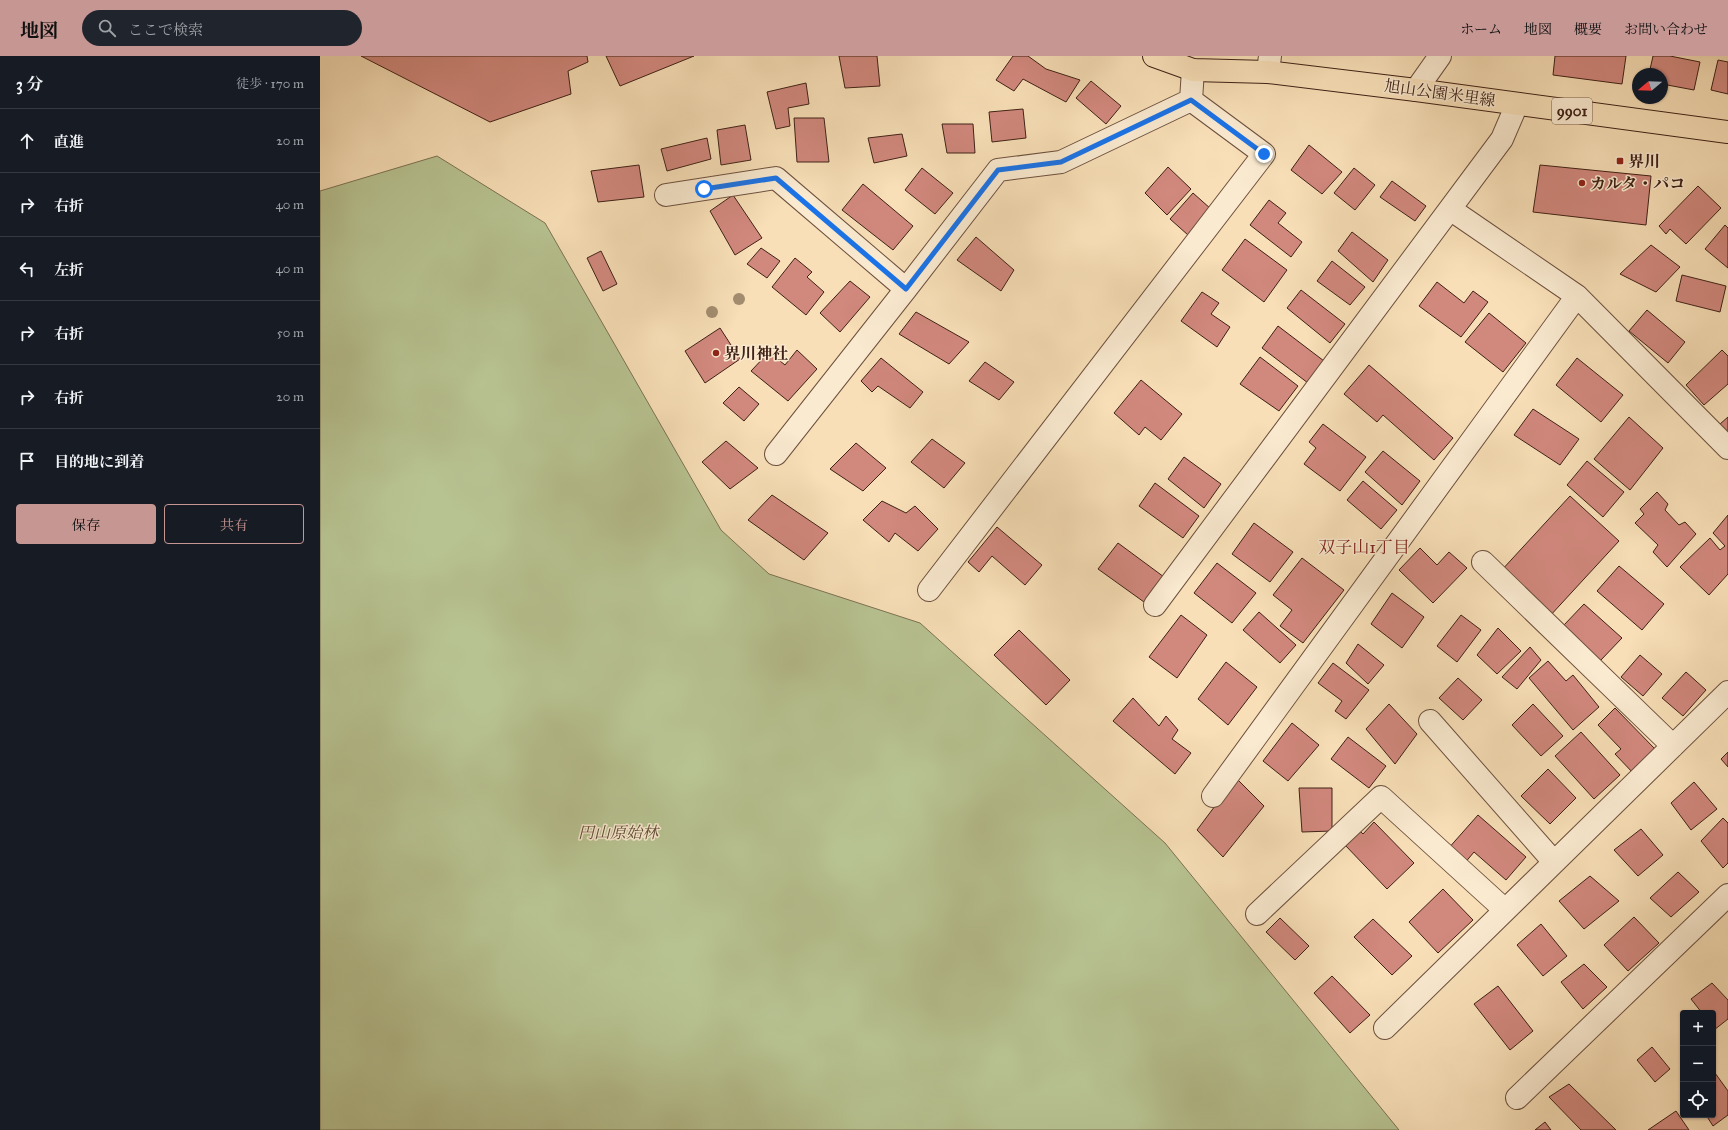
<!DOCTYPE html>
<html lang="ja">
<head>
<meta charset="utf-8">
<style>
	:root { --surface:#171b24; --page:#20242c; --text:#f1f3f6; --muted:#9ea1a6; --line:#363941; --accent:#c59692 }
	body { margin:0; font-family:"IM FELL Great Primer","Noto Serif JP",serif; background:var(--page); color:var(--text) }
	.controls { position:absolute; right:12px; bottom:12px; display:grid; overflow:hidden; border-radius:4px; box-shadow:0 1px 3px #0004 }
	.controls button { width:36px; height:36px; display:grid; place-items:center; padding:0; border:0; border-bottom:1px solid var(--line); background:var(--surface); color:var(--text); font:20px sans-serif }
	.compass { position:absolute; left:1312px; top:12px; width:36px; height:36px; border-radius:50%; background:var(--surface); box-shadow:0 1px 3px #0004; rotate:251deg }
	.stop { position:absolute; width:12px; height:12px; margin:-9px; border:3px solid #1a73e8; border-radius:50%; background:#fff }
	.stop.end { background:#1a73e8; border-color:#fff; box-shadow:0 1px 4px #0008 }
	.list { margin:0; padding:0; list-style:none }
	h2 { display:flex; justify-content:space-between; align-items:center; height:52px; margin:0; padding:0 16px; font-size:17px }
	h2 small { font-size:13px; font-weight:400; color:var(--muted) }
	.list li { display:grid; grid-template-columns:26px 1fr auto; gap:12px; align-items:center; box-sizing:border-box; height:64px; padding:0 16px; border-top:1px solid var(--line) }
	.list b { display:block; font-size:15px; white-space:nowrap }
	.list em { font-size:13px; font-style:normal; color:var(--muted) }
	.actions { display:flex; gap:8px; padding:12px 16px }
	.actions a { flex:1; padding:9px 0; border:1px solid var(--accent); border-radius:4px; text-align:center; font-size:14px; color:var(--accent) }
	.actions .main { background:var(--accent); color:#111 }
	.icon { flex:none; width:22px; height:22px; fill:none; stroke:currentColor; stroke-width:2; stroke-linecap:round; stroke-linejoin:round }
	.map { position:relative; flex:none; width:1408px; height:1074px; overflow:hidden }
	header { display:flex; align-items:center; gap:24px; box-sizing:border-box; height:56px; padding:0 20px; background:var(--accent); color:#111 }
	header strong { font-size:19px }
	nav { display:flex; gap:22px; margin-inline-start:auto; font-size:14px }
	.search { width:280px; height:36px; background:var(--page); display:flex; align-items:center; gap:10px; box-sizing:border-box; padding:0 14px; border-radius:22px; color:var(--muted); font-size:15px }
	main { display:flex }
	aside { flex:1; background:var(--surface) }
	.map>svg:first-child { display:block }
	.green { fill:#b8c392; stroke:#7c7254 }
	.building { fill:#d1887d; stroke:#3f2116 }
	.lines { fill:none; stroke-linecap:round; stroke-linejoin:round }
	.minor-casing { stroke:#6d503e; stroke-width:24 }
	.tertiary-casing { stroke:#6d503e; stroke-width:24 }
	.primary-casing { stroke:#3f2116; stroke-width:24 }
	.minor { stroke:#faead0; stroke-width:22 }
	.tertiary { stroke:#faead0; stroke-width:22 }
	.primary { stroke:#f8dfb7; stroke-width:22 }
	.tree { fill:#a38d70 }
	.route { stroke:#1a73e8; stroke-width:5 }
	.poi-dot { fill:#8f2418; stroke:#faead0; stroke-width:1.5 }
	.labels { text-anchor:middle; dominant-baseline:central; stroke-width:3; stroke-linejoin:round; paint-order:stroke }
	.shield { fill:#faead0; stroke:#775d4e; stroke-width:1 }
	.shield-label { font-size:15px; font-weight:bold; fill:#3f2116 }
	.street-label { font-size:16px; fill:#3f2116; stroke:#faead0 }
	.poi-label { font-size:16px; font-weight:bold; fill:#3f2116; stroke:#faead0; text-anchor:start }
	.park-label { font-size:16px; font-style:italic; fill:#5d4a35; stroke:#faead0 }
	.neighbourhood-label { font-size:17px; fill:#7a1f14; stroke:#faead0 }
</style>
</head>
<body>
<header>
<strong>地図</strong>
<div class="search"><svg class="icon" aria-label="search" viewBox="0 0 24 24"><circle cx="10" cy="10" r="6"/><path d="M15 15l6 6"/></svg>ここで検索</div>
<nav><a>ホーム</a><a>地図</a><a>概要</a><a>お問い合わせ</a></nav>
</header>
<main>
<aside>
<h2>3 分<small>徒歩 · 170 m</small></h2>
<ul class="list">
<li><svg class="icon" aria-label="ahead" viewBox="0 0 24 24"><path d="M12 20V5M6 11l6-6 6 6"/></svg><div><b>直進</b></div><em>20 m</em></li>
<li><svg class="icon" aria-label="right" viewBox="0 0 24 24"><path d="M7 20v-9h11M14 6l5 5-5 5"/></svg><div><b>右折</b></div><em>40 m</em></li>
<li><svg class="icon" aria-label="left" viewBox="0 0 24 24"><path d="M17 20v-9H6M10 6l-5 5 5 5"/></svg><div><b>左折</b></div><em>40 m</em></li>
<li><svg class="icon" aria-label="right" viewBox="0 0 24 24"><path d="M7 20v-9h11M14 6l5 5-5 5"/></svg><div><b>右折</b></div><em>50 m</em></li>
<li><svg class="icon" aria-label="right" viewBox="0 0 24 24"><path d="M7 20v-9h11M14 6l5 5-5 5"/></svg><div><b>右折</b></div><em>20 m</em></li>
<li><svg class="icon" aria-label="arrive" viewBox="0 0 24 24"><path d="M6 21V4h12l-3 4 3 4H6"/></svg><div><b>目的地に到着</b></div></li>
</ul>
<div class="actions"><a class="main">保存</a><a>共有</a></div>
</aside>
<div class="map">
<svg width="1408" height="1074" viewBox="0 0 1408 1074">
	<rect width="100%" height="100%" fill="#f8dfb7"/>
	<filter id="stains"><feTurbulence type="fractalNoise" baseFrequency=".005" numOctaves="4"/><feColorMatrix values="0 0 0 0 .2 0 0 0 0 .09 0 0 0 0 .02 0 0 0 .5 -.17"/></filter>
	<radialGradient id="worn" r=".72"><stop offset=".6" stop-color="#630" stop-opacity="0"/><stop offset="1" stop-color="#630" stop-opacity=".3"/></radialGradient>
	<path class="green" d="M 117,100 L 225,167 L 401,474 L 449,518 L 600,567 L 845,787 L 1079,1074 L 0,1074 L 0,135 Z"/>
	<path class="building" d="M 41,0 L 267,0 L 268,6 L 248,15 L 251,38 L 170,66 Z
		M 286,0 L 374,0 L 300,30 Z
		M 519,0 L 557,0 L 560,30 L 525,32 Z
		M 693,0 L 708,0 L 726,13 L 760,24 L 746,46 L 703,23 L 694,35 L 676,24 Z
		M 1235,0 L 1306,0 L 1302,28 L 1233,19 Z
		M 1333,0 L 1350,0 L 1380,6 L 1374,34 L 1342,28 L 1342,18 L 1329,18 Z
		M 1398,4 L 1408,6 L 1408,38 L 1391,34 Z
		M 771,25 L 801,50 L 786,68 L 756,42 Z
		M 486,27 L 489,48 L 468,52 L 470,70 L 456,73 L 447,36 Z
		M 703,53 L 706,82 L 672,86 L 669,56 Z
		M 474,62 L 504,62 L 509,106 L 477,106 Z
		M 622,68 L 653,68 L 655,97 L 627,97 Z
		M 425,69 L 431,104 L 401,109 L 397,74 Z
		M 582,78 L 587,100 L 554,107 L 548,82 Z
		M 387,82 L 391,103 L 347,115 L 341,93 Z
		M 989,89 L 1022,116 L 1002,138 L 971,114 Z
		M 319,109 L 324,141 L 278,146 L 271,115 Z
		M 1220,109 L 1331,120 L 1326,169 L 1213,156 Z
		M 848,111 L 871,133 L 847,159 L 825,137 Z
		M 602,112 L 633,137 L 615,158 L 585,134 Z
		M 1034,112 L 1055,129 L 1035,154 L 1014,137 Z
		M 1072,125 L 1106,150 L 1095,165 L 1060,141 Z
		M 543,128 L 593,170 L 573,194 L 522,154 Z
		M 1378,130 L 1401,152 L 1366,188 L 1350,173 L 1346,178 L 1339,170 Z
		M 873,137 L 891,153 L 868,179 L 850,163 Z
		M 413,139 L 442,182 L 415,199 L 390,155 Z
		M 949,144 L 966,157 L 958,167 L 982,186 L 971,201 L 930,169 Z
		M 1405,169 L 1408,172 L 1408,212 L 1385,193 Z
		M 1032,176 L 1068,204 L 1053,226 L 1018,195 Z
		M 656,181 L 694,214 L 681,235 L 637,204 Z
		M 925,183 L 967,214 L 944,246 L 902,214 Z
		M 1331,189 L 1360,211 L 1336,236 L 1300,218 Z
		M 441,192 L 460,205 L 447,222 L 427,208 Z
		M 281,195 L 297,228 L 283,235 L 267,202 Z
		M 475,202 L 492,216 L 487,221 L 504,236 L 486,259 L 452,231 Z
		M 1012,205 L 1045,231 L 1030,249 L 997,225 Z
		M 1362,219 L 1406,230 L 1400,256 L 1356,245 Z
		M 530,225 L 550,241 L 520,276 L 500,257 Z
		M 1117,226 L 1144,247 L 1153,235 L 1168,246 L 1141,281 L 1099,250 Z
		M 981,234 L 1025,268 L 1010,287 L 967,252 Z
		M 882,236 L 899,247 L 891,258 L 910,271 L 897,291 L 861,265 Z
		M 1327,254 L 1365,286 L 1348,307 L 1309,275 Z
		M 596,256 L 649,286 L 629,308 L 579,278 Z
		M 1169,257 L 1206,287 L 1183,316 L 1145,286 Z
		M 958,270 L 1004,305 L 988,327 L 942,292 Z
		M 400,272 L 420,303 L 385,327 L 365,295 Z
		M 477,294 L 497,313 L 468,345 L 431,315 L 449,296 L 465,309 Z
		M 1402,294 L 1408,300 L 1408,328 L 1384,349 L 1366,329 Z
		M 940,301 L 978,330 L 959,355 L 920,328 Z
		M 561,302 L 603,336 L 590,352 L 558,330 L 552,336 L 541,325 Z
		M 1257,302 L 1303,339 L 1281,366 L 1236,329 Z
		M 665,306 L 694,326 L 679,344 L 649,325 Z
		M 1049,309 L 1133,382 L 1114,404 L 1063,359 L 1057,366 L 1024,338 Z
		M 821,324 L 862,358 L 841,384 L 825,371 L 819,379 L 794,357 Z
		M 419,331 L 439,348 L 424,365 L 403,347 Z
		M 1213,353 L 1259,383 L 1240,409 L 1194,379 Z
		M 1309,361 L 1343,392 L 1310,434 L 1274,403 Z
		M 1408,361 L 1408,376 L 1400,368 Z
		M 1003,368 L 1046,401 L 1020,435 L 984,408 L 996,392 L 989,386 Z
		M 612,383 L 645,407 L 624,432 L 591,406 Z
		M 406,385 L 438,412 L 410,433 L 382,406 Z
		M 536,387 L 566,412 L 543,435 L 510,413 Z
		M 1063,395 L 1100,425 L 1082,449 L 1045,416 Z
		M 864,401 L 901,428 L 884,452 L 848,423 Z
		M 1267,405 L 1304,436 L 1283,461 L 1247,429 Z
		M 1043,425 L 1077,454 L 1061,473 L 1027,444 Z
		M 835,427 L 879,460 L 863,482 L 819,450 Z
		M 1337,436 L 1348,448 L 1345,454 L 1359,469 L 1365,466 L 1376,478 L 1347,511 L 1333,496 L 1338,489 L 1315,467 L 1324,458 L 1320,453 Z
		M 452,439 L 508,477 L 484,504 L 428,464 Z
		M 1250,440 L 1299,485 L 1229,561 L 1180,516 Z
		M 562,445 L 586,457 L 595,450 L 618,473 L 598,495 L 575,477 L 569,486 L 543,464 Z
		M 1408,459 L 1408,518 L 1389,539 L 1360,511 L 1390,482 L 1400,494 L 1405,490 L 1393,477 Z
		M 934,467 L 973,496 L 950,526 L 912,498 Z
		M 677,471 L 722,509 L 705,529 L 672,500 L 659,516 L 648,506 Z
		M 798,487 L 844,521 L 824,546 L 778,513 Z
		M 1100,492 L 1117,509 L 1129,496 L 1147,512 L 1113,547 L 1079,514 Z
		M 982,502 L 1024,534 L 983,587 L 960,570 L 972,554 L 953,539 Z
		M 897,507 L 936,537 L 912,567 L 874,537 Z
		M 1299,510 L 1344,548 L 1322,574 L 1277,535 Z
		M 1072,537 L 1104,561 L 1082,592 L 1051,568 Z
		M 1264,548 L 1302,582 L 1280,605 L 1244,569 Z
		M 939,556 L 976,589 L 960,607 L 923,574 Z
		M 861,559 L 887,579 L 857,622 L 829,601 Z
		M 1141,559 L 1161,574 L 1137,606 L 1117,590 Z
		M 1178,572 L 1201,595 L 1177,618 L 1157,599 Z
		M 699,574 L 750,624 L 726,649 L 674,599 Z
		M 1038,588 L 1064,609 L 1048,628 L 1026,607 Z
		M 1210,591 L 1221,604 L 1197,633 L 1182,621 Z
		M 1320,599 L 1342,618 L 1323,640 L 1301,621 Z
		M 1228,605 L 1246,625 L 1253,619 L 1279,651 L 1253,674 L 1209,622 Z
		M 906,606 L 937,631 L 908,669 L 878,643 Z
		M 1013,607 L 1049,634 L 1026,663 L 1015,655 L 1022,645 L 998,627 Z
		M 1366,616 L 1386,634 L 1363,660 L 1342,642 Z
		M 1138,622 L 1162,644 L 1143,664 L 1119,642 Z
		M 813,642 L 839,670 L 846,660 L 858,674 L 852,683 L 871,697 L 855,718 L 793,665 Z
		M 1069,648 L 1097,678 L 1075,708 L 1046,673 Z
		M 1213,648 L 1243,680 L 1221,700 L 1192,669 Z
		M 1295,652 L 1337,695 L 1314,718 L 1295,698 L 1301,693 L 1278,669 Z
		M 972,667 L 999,689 L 968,725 L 943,705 Z
		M 1261,676 L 1300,719 L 1274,743 L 1235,700 Z
		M 1028,681 L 1066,710 L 1049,732 L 1011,703 Z
		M 1408,696 L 1408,711 L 1401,703 Z
		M 1228,713 L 1256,742 L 1230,768 L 1201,740 Z
		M 916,722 L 944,750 L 903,801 L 877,774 Z
		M 1374,726 L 1397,753 L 1371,774 L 1351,747 Z
		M 979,732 L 1012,732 L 1012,775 L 982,776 Z
		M 1158,759 L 1206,801 L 1186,824 L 1154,796 L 1144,808 L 1127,794 Z
		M 1403,762 L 1408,767 L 1408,807 L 1403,812 L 1381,785 Z
		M 1054,766 L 1094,807 L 1067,833 L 1025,789 L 1040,775 L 1043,778 Z
		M 1321,773 L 1343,799 L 1318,820 L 1294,794 Z
		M 1358,816 L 1379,836 L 1351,861 L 1330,842 Z
		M 1270,820 L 1299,845 L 1264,873 L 1239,845 Z
		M 1123,833 L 1153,864 L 1118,897 L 1089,866 Z
		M 1314,861 L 1339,887 L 1308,915 L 1284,889 Z
		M 960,862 L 989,890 L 975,904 L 946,876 Z
		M 1053,863 L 1092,900 L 1072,919 L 1034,881 Z
		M 1221,868 L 1247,900 L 1223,920 L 1197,889 Z
		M 1264,908 L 1287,931 L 1263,953 L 1241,926 Z
		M 1012,920 L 1050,959 L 1030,977 L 994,937 Z
		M 1392,927 L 1408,944 L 1408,963 L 1394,974 L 1393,972 L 1393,957 L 1382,957 L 1371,943 Z
		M 1178,930 L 1213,975 L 1190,994 L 1154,948 Z
		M 1332,991 L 1350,1013 L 1335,1026 L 1317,1004 Z
		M 1395,1017 L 1408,1035 L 1408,1059 L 1393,1070 L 1386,1059 L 1393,1059 L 1393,1018 Z
		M 1249,1028 L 1296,1074 L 1261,1074 L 1229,1041 Z
		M 1356,1055 L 1369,1074 L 1328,1074 Z
		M 1225,1066 L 1231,1074 L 1215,1074 Z"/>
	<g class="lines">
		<g class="minor-casing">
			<path id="minor" d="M 948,16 L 950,0
				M 346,139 L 456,122 L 586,233
				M 1130,153 L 1257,240 L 1408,392
				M 456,398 L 586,233 L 678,114 L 741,106 L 871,44
				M 1163,506 L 1353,690
				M 609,534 L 944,98 L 871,44 L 873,14
				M 835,549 L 1182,83 L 1197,48
				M 1110,665 L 1234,806
				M 893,740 L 1257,240
				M 937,858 L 1061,741 L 1185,854
				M 1065,972 L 1408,636
				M 1197,1042 L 1408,839"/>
		</g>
		<g class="tertiary-casing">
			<path id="tertiary" d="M 1096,34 L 1120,0"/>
		</g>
		<g class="primary-casing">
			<path id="primary" d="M 834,0 L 873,14 L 948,16 L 1096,34 L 1408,76"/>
		</g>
		<use href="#minor" class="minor"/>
		<use href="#tertiary" class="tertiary"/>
		<use href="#primary" class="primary"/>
	</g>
	<g class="tree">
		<circle cx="419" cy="243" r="6"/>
		<circle cx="392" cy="256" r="6"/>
	</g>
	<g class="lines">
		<path class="route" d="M 384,133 L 456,122 L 586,233 L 678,114 L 741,106 L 871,44 L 944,98"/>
	</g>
	<g class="poi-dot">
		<rect x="1296" y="101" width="8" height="8" rx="2"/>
		<circle cx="1262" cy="127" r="4"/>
		<circle cx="396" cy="297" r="4"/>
	</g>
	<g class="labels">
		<rect class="shield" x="1232" y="42" width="40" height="26" rx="3"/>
		<g class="shield-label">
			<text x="1252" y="55">9901</text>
		</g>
		<g class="street-label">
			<text transform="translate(1120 37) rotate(8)">旭山公園米里線</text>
		</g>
		<g class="poi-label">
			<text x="1308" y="105">界川</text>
			<text x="1270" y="127">カルタ・パコ</text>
			<text x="404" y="297">界川神社</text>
		</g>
		<g class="park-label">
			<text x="298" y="776">円山原始林</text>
		</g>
		<g class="neighbourhood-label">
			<text x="1044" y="491">双子山1丁目</text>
		</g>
	</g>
	<rect width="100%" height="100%" filter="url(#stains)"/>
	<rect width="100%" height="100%" fill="url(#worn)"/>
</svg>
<div class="controls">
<button>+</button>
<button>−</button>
<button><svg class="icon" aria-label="locate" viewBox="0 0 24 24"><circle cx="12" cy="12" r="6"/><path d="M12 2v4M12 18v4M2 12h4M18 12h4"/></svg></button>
</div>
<svg class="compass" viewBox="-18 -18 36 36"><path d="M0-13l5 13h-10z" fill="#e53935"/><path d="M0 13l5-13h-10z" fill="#9ea1a6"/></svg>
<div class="stop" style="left:384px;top:133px"></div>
<div class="stop end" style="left:944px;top:98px"></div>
</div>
</main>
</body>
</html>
